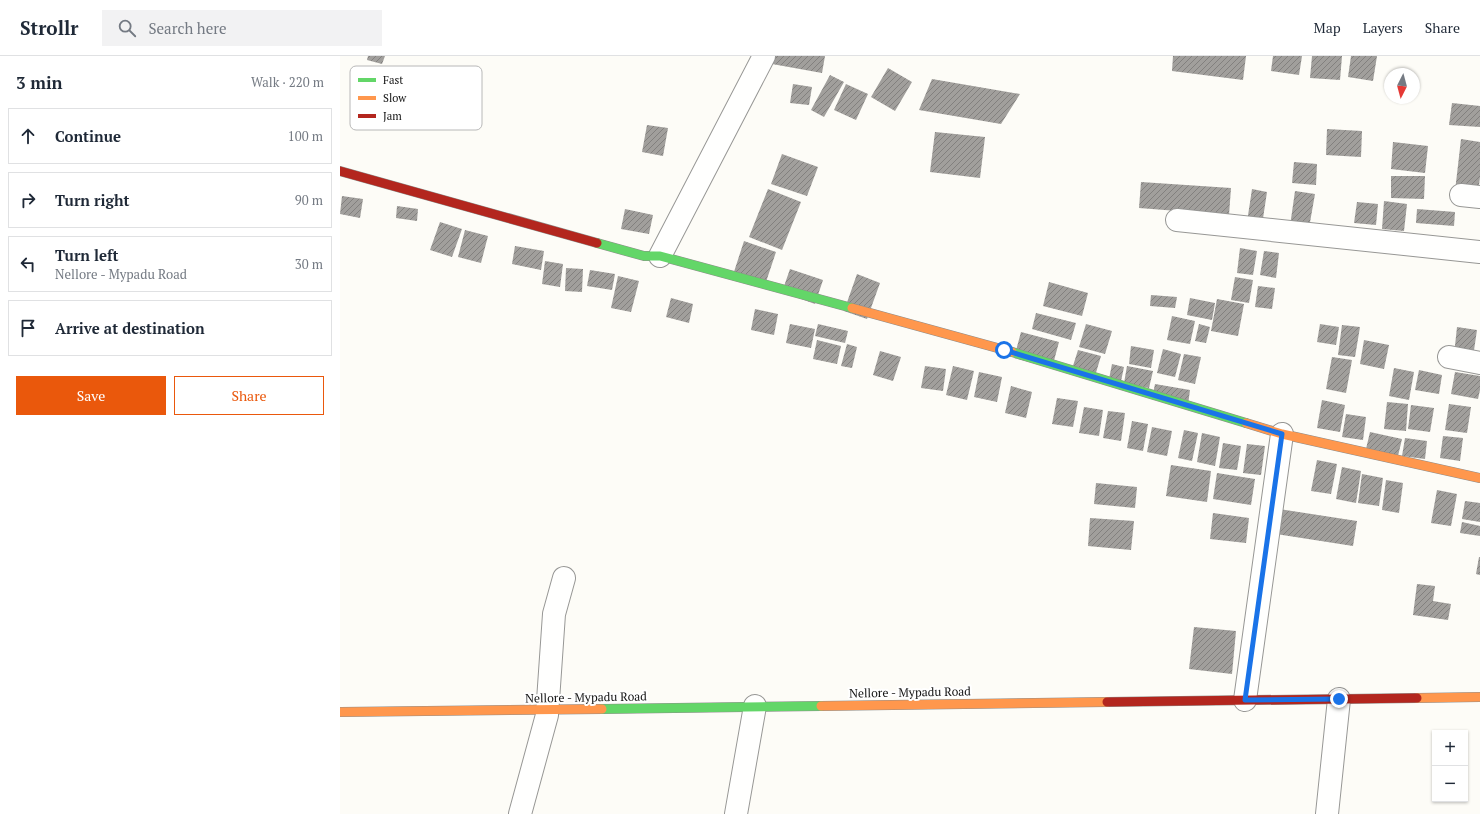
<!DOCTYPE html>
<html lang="en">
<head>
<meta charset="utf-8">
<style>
	:root { --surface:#fff; --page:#f2f2f3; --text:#1f2937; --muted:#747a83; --line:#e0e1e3; --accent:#ea580c }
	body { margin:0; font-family:"PT Serif",serif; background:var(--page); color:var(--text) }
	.controls { position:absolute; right:12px; bottom:12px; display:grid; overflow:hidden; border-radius:0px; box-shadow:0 1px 3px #0004 }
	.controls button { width:36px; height:36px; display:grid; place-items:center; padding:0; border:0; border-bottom:1px solid var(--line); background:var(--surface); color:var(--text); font:20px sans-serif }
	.compass { position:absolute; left:1044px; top:12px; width:36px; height:36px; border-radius:50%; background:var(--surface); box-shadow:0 1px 3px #0004; rotate:186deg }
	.stop { position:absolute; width:12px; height:12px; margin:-9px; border:3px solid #1a73e8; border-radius:50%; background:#fff }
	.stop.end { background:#1a73e8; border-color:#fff; box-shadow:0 1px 4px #0008 }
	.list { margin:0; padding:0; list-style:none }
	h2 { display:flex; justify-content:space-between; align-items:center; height:52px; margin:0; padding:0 16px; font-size:17px }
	h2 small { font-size:13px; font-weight:400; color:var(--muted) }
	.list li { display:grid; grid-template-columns:26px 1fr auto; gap:12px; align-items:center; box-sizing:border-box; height:56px; margin:0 8px 8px; padding:0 8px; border:1px solid var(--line); border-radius:0px }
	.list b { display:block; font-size:15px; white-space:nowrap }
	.list p { margin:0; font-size:13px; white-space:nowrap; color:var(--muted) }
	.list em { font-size:13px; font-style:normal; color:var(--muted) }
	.actions { display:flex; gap:8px; padding:12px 16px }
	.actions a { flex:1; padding:9px 0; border:1px solid var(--accent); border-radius:0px; text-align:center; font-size:14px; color:var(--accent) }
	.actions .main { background:var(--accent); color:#fff }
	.icon { flex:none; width:22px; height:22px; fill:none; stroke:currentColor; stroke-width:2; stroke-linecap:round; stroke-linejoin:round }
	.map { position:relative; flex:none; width:1140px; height:758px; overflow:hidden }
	header { display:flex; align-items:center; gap:24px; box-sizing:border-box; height:56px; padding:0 20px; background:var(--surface); border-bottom:1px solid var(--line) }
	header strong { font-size:19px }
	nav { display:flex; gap:22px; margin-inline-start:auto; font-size:14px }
	.search { width:280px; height:36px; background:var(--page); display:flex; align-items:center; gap:10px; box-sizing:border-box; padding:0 14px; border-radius:0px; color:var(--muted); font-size:15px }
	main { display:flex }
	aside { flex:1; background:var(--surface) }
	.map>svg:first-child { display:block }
	.building { fill:url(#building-hatch) }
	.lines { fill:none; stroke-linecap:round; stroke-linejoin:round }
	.street-casing { stroke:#979795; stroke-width:24 }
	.fast-casing { stroke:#8e8d8b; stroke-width:10 }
	.slow-casing { stroke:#8e8d8b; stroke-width:10 }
	.jam-casing { stroke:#8e8d8b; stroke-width:10 }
	.street { stroke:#fffffe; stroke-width:22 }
	.fast { stroke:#63d668; stroke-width:9 }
	.slow { stroke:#ff974d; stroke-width:9 }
	.jam { stroke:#b3261e; stroke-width:9 }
	.route { stroke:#1a73e8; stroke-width:5 }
	.labels { text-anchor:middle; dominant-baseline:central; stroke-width:4; stroke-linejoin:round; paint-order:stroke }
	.street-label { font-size:12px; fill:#111; stroke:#fff }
	.key { fill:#fff; stroke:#b8b8b8; stroke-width:1 }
	.key-label { font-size:11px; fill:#111 }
</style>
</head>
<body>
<header>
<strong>Strollr</strong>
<div class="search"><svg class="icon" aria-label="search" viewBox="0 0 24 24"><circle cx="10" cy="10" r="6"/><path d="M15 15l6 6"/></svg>Search here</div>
<nav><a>Map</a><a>Layers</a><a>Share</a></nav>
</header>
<main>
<aside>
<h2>3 min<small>Walk · 220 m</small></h2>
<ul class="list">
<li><svg class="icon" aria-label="ahead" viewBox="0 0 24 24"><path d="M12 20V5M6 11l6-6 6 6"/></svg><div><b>Continue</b></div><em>100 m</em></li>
<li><svg class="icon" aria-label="right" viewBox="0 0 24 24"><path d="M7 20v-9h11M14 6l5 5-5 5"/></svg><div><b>Turn right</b></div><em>90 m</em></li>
<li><svg class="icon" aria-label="left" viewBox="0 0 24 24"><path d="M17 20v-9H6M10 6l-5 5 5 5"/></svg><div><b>Turn left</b><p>Nellore - Mypadu Road</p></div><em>30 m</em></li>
<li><svg class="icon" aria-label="arrive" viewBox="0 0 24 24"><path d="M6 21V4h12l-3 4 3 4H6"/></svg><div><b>Arrive at destination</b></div></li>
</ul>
<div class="actions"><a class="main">Save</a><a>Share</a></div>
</aside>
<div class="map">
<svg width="1140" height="758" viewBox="0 0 1140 758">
	<defs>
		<pattern id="building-hatch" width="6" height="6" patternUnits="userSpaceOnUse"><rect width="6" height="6" fill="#a19f9c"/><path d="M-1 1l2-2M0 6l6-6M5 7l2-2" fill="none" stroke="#82807e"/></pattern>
	</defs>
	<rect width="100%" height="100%" fill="#fdfcf7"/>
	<path class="building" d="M 28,0 L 45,0 L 42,8 L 27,4 Z
		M 433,0 L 485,0 L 482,17 L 432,8 Z
		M 833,0 L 906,0 L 903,24 L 832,15 Z
		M 933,0 L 962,0 L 959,19 L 931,15 Z
		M 972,0 L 1002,0 L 1000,24 L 970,22 Z
		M 1011,0 L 1037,0 L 1033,25 L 1008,21 Z
		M 548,12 L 572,26 L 555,55 L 531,41 Z
		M 490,19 L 504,26 L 484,61 L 471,54 Z
		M 592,23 L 680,38 L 661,68 L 579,54 Z
		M 453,28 L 472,31 L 469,49 L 450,47 Z
		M 506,28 L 528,38 L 516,64 L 494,54 Z
		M 1112,47 L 1140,50 L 1140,71 L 1109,69 Z
		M 307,69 L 328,72 L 323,100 L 302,96 Z
		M 987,73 L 1022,75 L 1021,101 L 986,99 Z
		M 595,76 L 645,81 L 640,122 L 590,116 Z
		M 1121,83 L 1140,86 L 1140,121 L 1137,147 L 1114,144 Z
		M 1053,86 L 1088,90 L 1085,117 L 1051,113 Z
		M 442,98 L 478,111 L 467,140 L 431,128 Z
		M 954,106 L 977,108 L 976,129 L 952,127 Z
		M 1051,120 L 1085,120 L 1084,143 L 1051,142 Z
		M 801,126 L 891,132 L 889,159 L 799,152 Z
		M 428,133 L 461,146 L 442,194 L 409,181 Z
		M 912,133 L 927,136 L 922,169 L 907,166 Z
		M 955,135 L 975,138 L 969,172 L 950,170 Z
		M 2,140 L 23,143 L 20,162 L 0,158 Z
		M 1044,145 L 1067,148 L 1064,175 L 1042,173 Z
		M 1017,146 L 1038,148 L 1036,169 L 1014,167 Z
		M 57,150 L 78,153 L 77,165 L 56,162 Z
		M 285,153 L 313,159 L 309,178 L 281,173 Z
		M 1077,153 L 1115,156 L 1114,170 L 1076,167 Z
		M 100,166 L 122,173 L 112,201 L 90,194 Z
		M 125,174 L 148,180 L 141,207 L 118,201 Z
		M 404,185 L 436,196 L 424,232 L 392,222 Z
		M 175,190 L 204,195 L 201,214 L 172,208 Z
		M 900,192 L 917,195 L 913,219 L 897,217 Z
		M 924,195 L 939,197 L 936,222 L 920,219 Z
		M 205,205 L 223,208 L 220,231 L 202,228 Z
		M 226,212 L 243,213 L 242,236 L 225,235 Z
		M 450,213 L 483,224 L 475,248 L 442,236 Z
		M 250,214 L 275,218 L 272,234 L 247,230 Z
		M 517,218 L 540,227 L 527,263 L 504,255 Z
		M 278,220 L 299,225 L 291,256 L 271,252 Z
		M 895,221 L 913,224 L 909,247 L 891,244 Z
		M 709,226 L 748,237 L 742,260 L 703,250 Z
		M 918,230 L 935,232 L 932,253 L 915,251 Z
		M 811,239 L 837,241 L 835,252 L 810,250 Z
		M 331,242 L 353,248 L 349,267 L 326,261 Z
		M 850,242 L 875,247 L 872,264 L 847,259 Z
		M 877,243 L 904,248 L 898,280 L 871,275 Z
		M 415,253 L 438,258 L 434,279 L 411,274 Z
		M 696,257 L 736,267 L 731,284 L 692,273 Z
		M 832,260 L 855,265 L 850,288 L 827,284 Z
		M 450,268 L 475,273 L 471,292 L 446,287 Z
		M 478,268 L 508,275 L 505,287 L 475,280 Z
		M 746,268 L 772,275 L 765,298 L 739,291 Z
		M 859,268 L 870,271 L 866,287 L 855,285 Z
		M 980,268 L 999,271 L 996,289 L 977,286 Z
		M 1002,269 L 1020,271 L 1015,301 L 998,299 Z
		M 1117,271 L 1137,274 L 1133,301 L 1114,299 Z
		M 681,276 L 719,286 L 712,312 L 674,302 Z
		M 477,284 L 501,290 L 497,308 L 473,303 Z
		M 1024,284 L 1049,289 L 1044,313 L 1020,308 Z
		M 507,288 L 517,291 L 512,312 L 501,310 Z
		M 791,290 L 814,294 L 811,312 L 789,308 Z
		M 823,293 L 841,298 L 835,321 L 817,317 Z
		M 738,294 L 761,300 L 755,320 L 732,313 Z
		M 540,295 L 561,301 L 553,325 L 533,319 Z
		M 844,298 L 861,301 L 855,328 L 838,324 Z
		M 992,301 L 1012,304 L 1006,337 L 986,333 Z
		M 772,308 L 784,311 L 780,330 L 768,328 Z
		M 585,310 L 606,313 L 603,335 L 581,332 Z
		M 613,310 L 634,315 L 627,344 L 606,339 Z
		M 787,310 L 813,315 L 809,332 L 784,327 Z
		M 1054,312 L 1074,316 L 1069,344 L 1049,340 Z
		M 1079,314 L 1102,319 L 1099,338 L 1075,334 Z
		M 639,316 L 662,321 L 657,346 L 634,341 Z
		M 1115,316 L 1140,320 L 1140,334 L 1138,343 L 1111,338 Z
		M 815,328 L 850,334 L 848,349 L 812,343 Z
		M 671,330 L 692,336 L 686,362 L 665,357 Z
		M 717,342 L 738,345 L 733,371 L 712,368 Z
		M 982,344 L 1005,349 L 1000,376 L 977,372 Z
		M 1047,346 L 1068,348 L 1066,375 L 1044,373 Z
		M 1109,348 L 1131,351 L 1127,377 L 1105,374 Z
		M 1071,349 L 1094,352 L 1090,376 L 1068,373 Z
		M 744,351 L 763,354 L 759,380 L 739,377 Z
		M 768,355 L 785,357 L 781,385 L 763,382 Z
		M 1006,358 L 1026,361 L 1023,384 L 1002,381 Z
		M 792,365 L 808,368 L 803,395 L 787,392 Z
		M 812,371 L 832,375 L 827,400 L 807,396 Z
		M 844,374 L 858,377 L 852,405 L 838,402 Z
		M 1030,376 L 1062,383 L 1058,400 L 1026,393 Z
		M 862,377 L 880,381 L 875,410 L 857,406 Z
		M 1103,380 L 1123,382 L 1120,405 L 1100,402 Z
		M 1065,382 L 1087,385 L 1085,403 L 1062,400 Z
		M 883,387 L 901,390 L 897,414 L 879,412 Z
		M 907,388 L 925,390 L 921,419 L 903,417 Z
		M 977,404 L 997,408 L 991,438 L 971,435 Z
		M 831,409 L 871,415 L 867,446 L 826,440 Z
		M 1002,411 L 1021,415 L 1016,447 L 996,443 Z
		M 877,417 L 915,423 L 911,449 L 873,443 Z
		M 1022,418 L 1043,422 L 1039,450 L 1018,447 Z
		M 1046,424 L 1063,427 L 1059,457 L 1042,454 Z
		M 756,427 L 797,431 L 795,452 L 754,448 Z
		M 1097,434 L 1117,438 L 1111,470 L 1091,467 Z
		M 1125,445 L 1140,447 L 1140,466 L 1122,463 Z
		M 939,453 L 1017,465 L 1013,490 L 936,478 Z
		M 873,457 L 909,462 L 906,487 L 870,483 Z
		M 750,462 L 794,465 L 791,494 L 748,490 Z
		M 1122,466 L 1140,470 L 1140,480 L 1120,477 Z
		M 1139,501 L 1140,501 L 1140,519 L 1136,518 Z
		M 1077,528 L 1095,530 L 1093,545 L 1111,548 L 1108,564 L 1073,559 Z
		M 854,571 L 896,575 L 892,618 L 849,613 Z"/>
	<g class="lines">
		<g class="street-casing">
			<path id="street" d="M 1121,139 L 1140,141
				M 837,164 L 1140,196
				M 320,200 L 424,0
				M 1109,301 L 1140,307
				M 905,644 L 942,378
				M 180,758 L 207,659 L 214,558 L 224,522
				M 396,758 L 415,650
				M 987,758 L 999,643"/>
		</g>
		<g class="fast-casing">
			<path id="fast" d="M 257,187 L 304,200 L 320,200 L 512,252
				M 672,296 L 906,367
				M 262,653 L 481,650"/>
		</g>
		<g class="slow-casing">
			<path id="slow" d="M 512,252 L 672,296
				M 906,367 L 942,378 L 1140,422
				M 1077,642 L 1140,641
				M 481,650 L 767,646
				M 0,656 L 262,653"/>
		</g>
		<g class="jam-casing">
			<path id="jam" d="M 0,115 L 257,187
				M 767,646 L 1077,642"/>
		</g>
		<use href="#street" class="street"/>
		<use href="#fast" class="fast"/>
		<use href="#slow" class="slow"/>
		<use href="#jam" class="jam"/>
	</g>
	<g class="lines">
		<path class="route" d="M 664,294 L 942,378 L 905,644 L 999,643"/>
	</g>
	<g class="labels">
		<g class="street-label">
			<text transform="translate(570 636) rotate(-1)">Nellore - Mypadu Road</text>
			<text transform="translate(246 641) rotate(-1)">Nellore - Mypadu Road</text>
		</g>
	</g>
	<rect x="10" y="10" width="132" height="64" rx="6" class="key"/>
	<rect x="18" y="22" width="18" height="4" fill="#63d668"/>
	<rect x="18" y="40" width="18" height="4" fill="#ff974d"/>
	<rect x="18" y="58" width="18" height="4" fill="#b3261e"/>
	<g class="key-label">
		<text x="43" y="28">Fast</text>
		<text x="43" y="46">Slow</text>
		<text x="43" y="64">Jam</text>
	</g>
</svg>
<div class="controls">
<button>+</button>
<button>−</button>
</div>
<svg class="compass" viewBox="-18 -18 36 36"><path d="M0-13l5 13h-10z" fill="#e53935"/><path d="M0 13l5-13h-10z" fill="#747a83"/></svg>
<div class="stop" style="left:664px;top:294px"></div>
<div class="stop end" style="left:999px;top:643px"></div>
</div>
</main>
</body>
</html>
